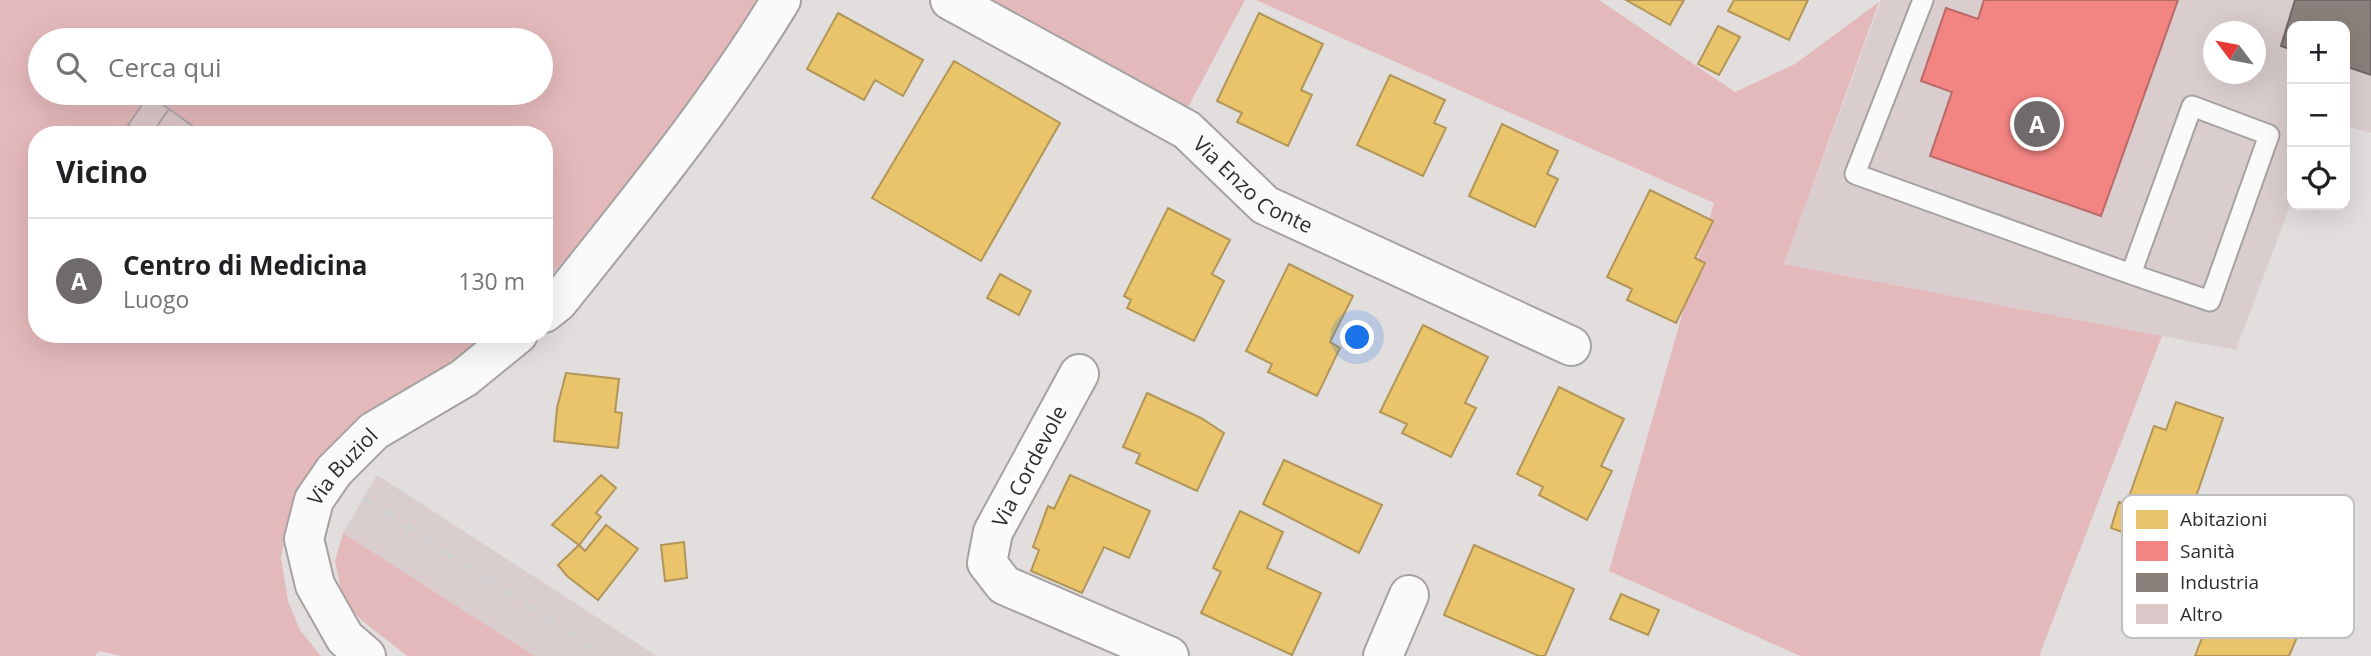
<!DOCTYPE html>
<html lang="it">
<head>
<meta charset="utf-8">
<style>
	:root { --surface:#fff; --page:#f2f2f2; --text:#202124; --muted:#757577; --line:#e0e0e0; --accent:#6f6a6b }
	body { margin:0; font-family:"Open Sans",sans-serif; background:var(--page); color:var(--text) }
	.controls { position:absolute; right:21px; top:21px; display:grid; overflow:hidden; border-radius:14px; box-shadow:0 7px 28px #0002 }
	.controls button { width:63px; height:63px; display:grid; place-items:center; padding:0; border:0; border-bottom:2px solid var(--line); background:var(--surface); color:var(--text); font:35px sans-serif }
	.compass { position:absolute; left:2203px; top:21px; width:63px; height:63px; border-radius:50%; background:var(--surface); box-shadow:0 7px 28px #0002; rotate:302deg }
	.you { position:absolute; left:1358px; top:338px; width:24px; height:24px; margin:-18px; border:5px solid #fff; border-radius:50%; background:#1a73e8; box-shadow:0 0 0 10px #1a73e833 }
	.badge { display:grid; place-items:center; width:46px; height:46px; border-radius:50%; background:var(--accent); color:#fff; font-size:23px; font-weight:700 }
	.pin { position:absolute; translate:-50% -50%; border:4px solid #fff; box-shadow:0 2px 7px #0006 }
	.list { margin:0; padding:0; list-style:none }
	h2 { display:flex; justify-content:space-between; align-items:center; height:91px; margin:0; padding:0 28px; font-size:30px }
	h2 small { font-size:23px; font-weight:400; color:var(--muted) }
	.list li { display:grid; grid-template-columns:46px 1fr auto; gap:21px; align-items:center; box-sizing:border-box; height:126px; padding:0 28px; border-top:2px solid var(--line) }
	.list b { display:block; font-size:26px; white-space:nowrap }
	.list p { margin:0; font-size:23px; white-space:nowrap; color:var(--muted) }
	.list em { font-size:23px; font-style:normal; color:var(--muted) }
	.icon { flex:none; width:38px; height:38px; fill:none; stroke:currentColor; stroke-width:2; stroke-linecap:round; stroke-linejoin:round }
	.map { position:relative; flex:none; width:2371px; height:656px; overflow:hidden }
	.search { position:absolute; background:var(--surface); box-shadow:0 7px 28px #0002; left:28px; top:28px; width:525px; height:77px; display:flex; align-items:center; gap:18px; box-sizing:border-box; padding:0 24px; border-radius:38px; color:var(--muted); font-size:26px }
	.panel { position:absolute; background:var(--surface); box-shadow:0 7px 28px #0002; left:28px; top:126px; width:525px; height:217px; border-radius:28px }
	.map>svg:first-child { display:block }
	.built { fill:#dacdce; fill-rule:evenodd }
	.green { fill:#e4b9bb; fill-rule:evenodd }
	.homes { fill:#e9c46a; stroke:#b29658; stroke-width:2 }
	.health { fill:#f28482; stroke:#b86a68; stroke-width:2 }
	.industry { fill:#8a817c; stroke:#6f6864; stroke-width:2 }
	.building { fill:#dec7c9; stroke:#ada8a9; stroke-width:2 }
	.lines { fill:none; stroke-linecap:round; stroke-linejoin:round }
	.service-casing { stroke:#a6a2a2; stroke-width:23 }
	.minor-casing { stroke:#a6a2a2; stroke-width:42 }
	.service { stroke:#fbfafa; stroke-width:19 }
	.minor { stroke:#fbfafa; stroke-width:38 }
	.rail { stroke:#d1d0d0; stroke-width:5; stroke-dasharray:12 12; stroke-linecap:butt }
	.labels { text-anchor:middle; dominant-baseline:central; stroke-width:7; stroke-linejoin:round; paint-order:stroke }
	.street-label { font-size:21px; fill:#302c2d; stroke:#fff }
	.key { fill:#fff; stroke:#c1c0c0; stroke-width:2 }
	.key-label { font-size:19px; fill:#302c2d }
</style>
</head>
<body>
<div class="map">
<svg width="2371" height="656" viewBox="0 0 2371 656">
	<rect width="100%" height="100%" fill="#e3dede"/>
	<path class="built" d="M 1881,0 L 2371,0 L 2371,133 L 2345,126 L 2345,26 L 2292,26 L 2292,201 L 2236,350 L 1784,264 ZM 2214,32 L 2256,32 L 2256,74 L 2214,74 Z
		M 377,475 L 657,656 L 535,656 L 343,533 Z"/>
	<path class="green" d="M 0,0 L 769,0 L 697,105 L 544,284 L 544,135 L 37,135 L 37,334 L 490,334 L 408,391 L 369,411 L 342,435 L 311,480 L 289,519 L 281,557 L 288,601 L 300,630 L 321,656 L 122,656 L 99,651 L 95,656 L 0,656 ZM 40,40 L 541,40 L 541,93 L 40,93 Z
		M 974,0 L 1245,0 L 1186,111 Z
		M 1256,0 L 1599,0 L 1735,92 L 1795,64 L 1879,2 L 1784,264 L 2162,336 L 2039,656 L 1800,656 L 1609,571 L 1714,203 Z
		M 343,533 L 535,656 L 407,656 L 360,619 L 347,603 L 340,586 L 335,561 Z"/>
	<path class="homes" d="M 1626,0 L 1684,0 L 1670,25 Z
		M 1734,0 L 1808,0 L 1789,40 L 1728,11 Z
		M 838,13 L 923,60 L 903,96 L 875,80 L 864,100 L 807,69 Z
		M 1259,13 L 1323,44 L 1301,90 L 1312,95 L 1288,146 L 1237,122 L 1242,113 L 1217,101 Z
		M 1718,26 L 1740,37 L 1719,75 L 1698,64 Z
		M 954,61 L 1060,123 L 981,261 L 872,198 Z
		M 1390,75 L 1445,100 L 1434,123 L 1446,128 L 1423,176 L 1357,145 Z
		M 1502,124 L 1558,151 L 1547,174 L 1558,179 L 1535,227 L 1469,196 Z
		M 1650,190 L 1713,221 L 1695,258 L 1705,263 L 1676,323 L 1627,300 L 1632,289 L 1607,277 Z
		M 1168,208 L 1230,240 L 1212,274 L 1224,281 L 1194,341 L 1127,308 L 1131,300 L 1124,296 Z
		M 1289,264 L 1353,296 L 1330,342 L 1340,348 L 1317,396 L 1268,372 L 1272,364 L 1246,351 Z
		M 1000,274 L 1031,291 L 1019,315 L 987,298 Z
		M 1423,325 L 1488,357 L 1465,403 L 1476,408 L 1451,457 L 1402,433 L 1407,424 L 1380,412 Z
		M 566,373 L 619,379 L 615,412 L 622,413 L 618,448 L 554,441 L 557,408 Z
		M 1559,387 L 1624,419 L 1601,466 L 1612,471 L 1587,520 L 1539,495 L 1543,487 L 1517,474 Z
		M 1147,393 L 1201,418 L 1224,433 L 1197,491 L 1136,463 L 1140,454 L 1123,447 Z
		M 2176,402 L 2223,418 L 2177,552 L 2130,535 L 2139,509 L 2126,505 L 2154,426 L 2166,430 Z
		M 1284,460 L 1382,505 L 1359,553 L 1263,504 Z
		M 601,475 L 616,488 L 596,513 L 601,517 L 579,545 L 552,525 Z
		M 1070,475 L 1150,511 L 1129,558 L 1104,547 L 1082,593 L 1031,571 L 1039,550 L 1033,547 L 1048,506 L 1054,509 Z
		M 2119,502 L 2139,509 L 2130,535 L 2111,528 Z
		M 1240,511 L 1283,532 L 1267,568 L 1321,593 L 1292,655 L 1201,613 L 1221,572 L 1213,568 Z
		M 606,525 L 638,549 L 598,600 L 567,576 L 558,565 L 579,545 L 585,551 Z
		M 684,542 L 687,578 L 665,581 L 661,545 Z
		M 1474,545 L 1574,589 L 1545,656 L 1539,656 L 1444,615 Z
		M 1621,594 L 1659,610 L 1648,635 L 1610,619 Z
		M 2257,596 L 2307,614 L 2289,656 L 2195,656 L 2209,620 L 2242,632 Z"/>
	<path class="health" d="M 1984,0 L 2178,0 L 2101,216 L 1930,156 L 1952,92 L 1921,81 L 1946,8 L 1978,19 Z"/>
	<path class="industry" d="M 2295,0 L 2371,0 L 2371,75 L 2345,66 L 2345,26 L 2292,26 L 2292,50 L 2281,46 Z"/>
	<path class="building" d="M 149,95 L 169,109 L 151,135 L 142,135 L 128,125 Z
		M 169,109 L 205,135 L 151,135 Z"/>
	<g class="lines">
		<g class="service-casing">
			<path id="service" d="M 1923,0 L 1855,174 L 2131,274 L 2210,301 L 2269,135 L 2192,106 L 2131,274"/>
		</g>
		<g class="minor-casing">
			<g id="minor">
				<path id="s1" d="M 950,0 L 1187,130 L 1265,205 L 1571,346"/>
				<path d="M 544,313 L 558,302 C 636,204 716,107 781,0"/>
				<path d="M 1079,374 L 993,532 L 987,563 L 1004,585 L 1169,656"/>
				<path id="s2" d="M 366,656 L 345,638 L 315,585 L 304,539 L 314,500 L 334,471 L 374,431 L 464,378 L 518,334"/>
				<path d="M 1383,656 L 1409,595"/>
			</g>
		</g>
		<use href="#service" class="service"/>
		<use href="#minor" class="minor"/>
		<path class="rail" d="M 363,498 L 605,656"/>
	</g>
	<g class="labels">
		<g class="street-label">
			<text stroke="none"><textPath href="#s1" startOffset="357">Via Enzo Conte</textPath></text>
			<text transform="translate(1029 466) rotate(-62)">Via Cordevole</text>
			<text stroke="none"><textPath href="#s2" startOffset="220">Via Buziol</textPath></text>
		</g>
	</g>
	<rect x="2122" y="495" width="232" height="143" rx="10" class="key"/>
	<rect x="2136" y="510" width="32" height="19" fill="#e9c46a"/>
	<rect x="2136" y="541" width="32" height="20" fill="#f28482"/>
	<rect x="2136" y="573" width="32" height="19" fill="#8a817c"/>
	<rect x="2136" y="604" width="32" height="20" fill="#dec7c9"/>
	<g class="key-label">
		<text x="2180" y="526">Abitazioni</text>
		<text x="2180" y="558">Sanità</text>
		<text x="2180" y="589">Industria</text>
		<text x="2180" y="621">Altro</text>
	</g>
</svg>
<div class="controls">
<button>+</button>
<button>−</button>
<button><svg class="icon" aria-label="locate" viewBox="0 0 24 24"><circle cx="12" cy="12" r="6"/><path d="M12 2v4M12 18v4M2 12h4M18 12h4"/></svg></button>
</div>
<svg class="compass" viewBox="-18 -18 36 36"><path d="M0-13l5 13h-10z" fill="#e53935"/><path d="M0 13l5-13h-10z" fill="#757577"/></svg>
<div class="you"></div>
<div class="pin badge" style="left:2037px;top:124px">A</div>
<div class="search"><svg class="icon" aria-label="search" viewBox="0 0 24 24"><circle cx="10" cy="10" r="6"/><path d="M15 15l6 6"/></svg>Cerca qui</div>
<section class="panel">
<h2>Vicino<small></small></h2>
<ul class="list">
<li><span class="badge">A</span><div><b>Centro di Medicina</b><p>Luogo</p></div><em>130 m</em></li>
</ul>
</section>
</div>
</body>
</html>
